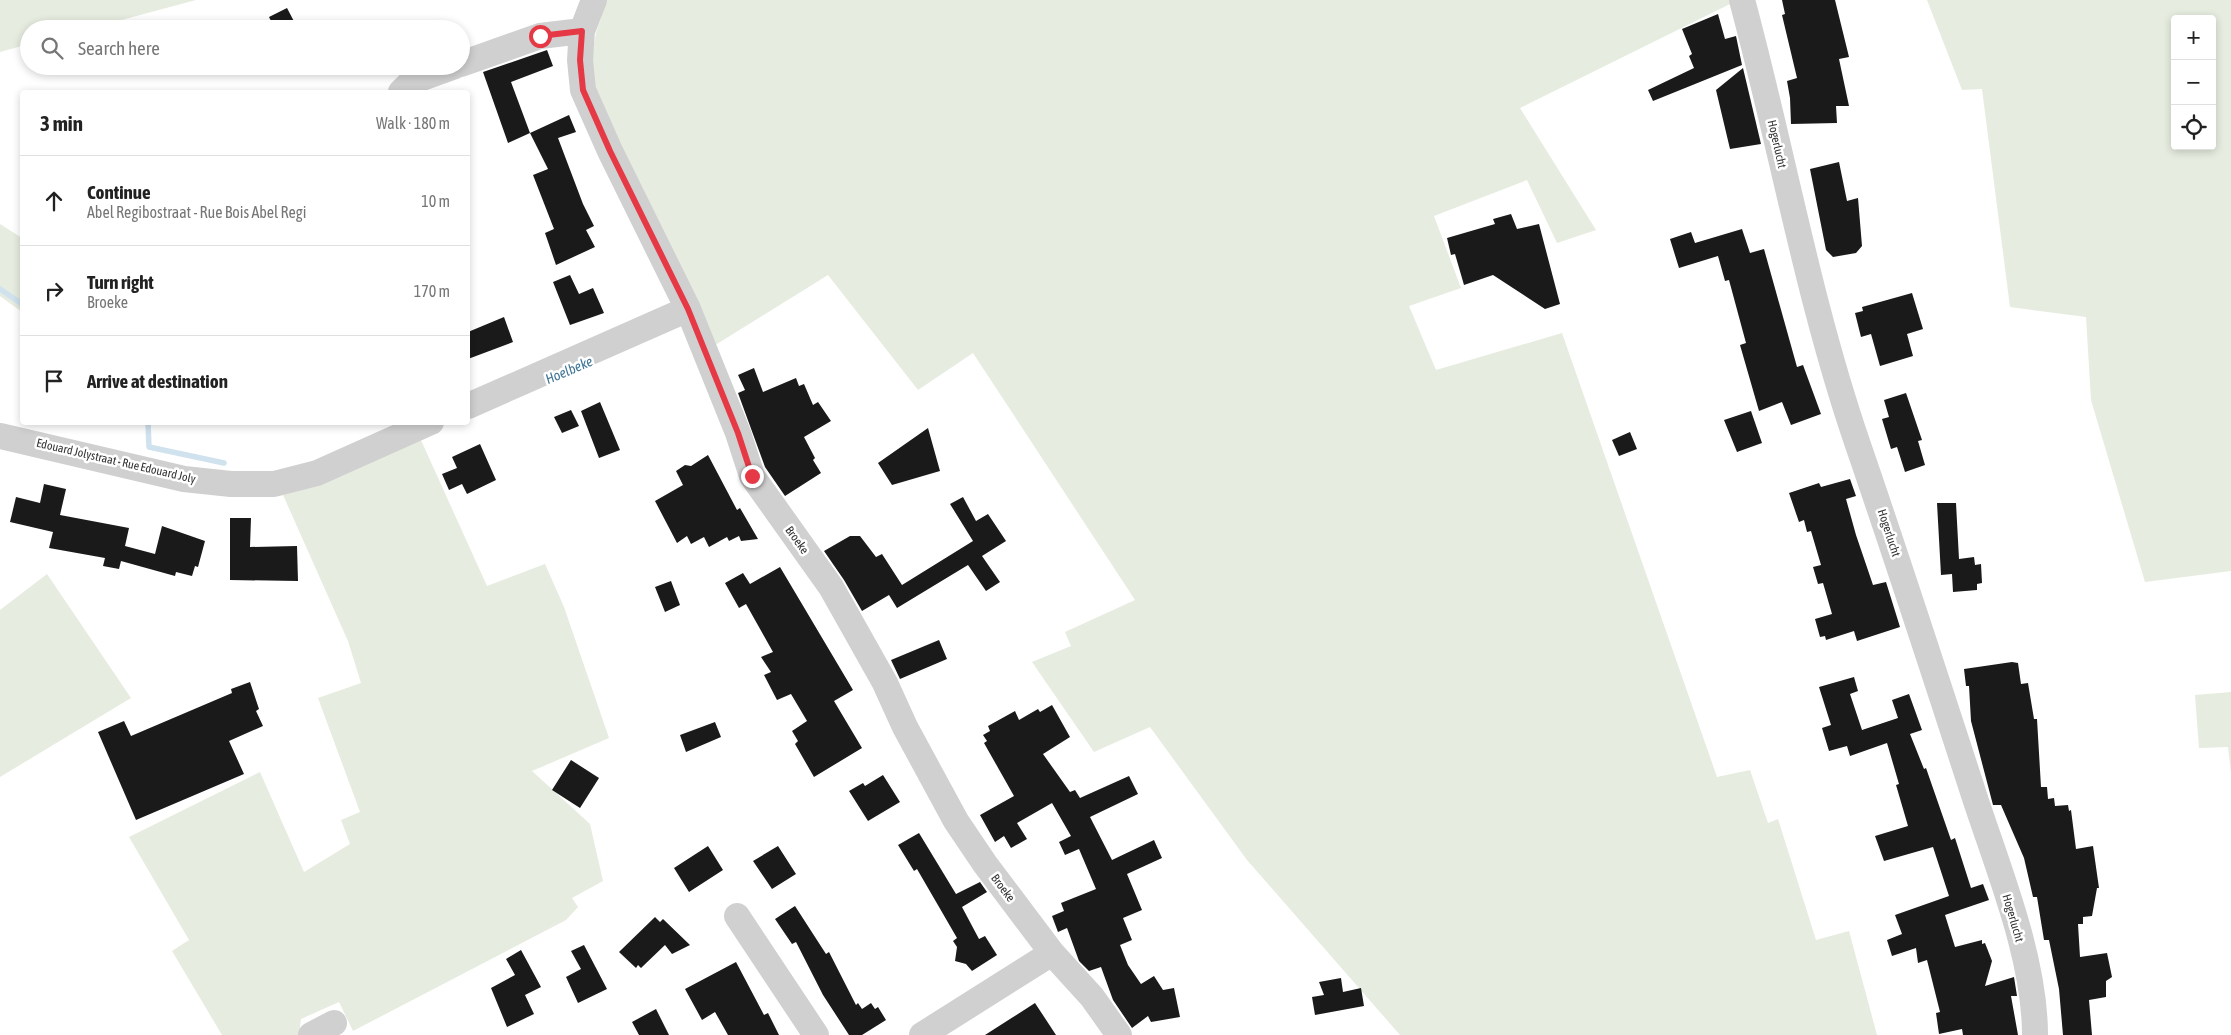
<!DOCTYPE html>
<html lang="en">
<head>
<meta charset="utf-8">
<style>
	:root { --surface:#fff; --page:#f6f6f6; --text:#222; --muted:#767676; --line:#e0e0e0 }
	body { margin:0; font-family:"Asap Condensed",sans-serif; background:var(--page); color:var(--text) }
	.controls { position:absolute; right:15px; top:15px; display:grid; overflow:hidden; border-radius:5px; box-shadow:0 2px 8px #0003 }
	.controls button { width:45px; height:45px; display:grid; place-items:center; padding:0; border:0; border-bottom:1px solid var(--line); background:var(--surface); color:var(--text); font:25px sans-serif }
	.stop { position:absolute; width:15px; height:15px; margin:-11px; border:4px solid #e63946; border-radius:50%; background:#fff }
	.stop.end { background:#e63946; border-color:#fff; box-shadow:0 1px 5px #0008 }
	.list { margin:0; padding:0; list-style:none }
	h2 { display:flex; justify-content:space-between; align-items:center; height:65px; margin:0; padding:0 20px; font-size:21px }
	h2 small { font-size:16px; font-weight:400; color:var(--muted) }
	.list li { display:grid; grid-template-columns:32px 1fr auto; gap:15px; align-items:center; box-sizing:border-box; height:90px; padding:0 20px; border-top:1px solid var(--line) }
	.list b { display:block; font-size:19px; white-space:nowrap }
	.list p { margin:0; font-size:16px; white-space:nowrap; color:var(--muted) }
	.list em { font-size:16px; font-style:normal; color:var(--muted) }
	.icon { flex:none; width:28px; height:28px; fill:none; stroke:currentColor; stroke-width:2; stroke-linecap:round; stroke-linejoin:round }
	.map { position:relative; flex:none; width:2231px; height:1035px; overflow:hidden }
	.search { position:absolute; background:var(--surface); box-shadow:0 2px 8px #0003; left:20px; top:20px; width:450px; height:55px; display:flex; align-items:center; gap:12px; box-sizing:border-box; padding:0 18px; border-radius:28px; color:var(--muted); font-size:19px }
	.panel { position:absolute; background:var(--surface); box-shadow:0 2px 8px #0003; left:20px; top:90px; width:450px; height:335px; border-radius:5px }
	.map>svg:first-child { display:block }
	.green { fill:#e6ecdf; fill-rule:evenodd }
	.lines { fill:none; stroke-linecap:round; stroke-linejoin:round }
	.stream { stroke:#cfe2ee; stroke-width:5.5 }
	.building { fill:#1a1a1a }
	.minor { stroke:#d0d0d0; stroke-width:26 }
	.route { stroke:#e63946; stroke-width:6 }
	.labels { text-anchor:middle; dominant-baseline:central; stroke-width:5; stroke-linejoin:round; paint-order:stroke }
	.street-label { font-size:12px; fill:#333; stroke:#fff }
	.water-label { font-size:14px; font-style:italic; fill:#3f7597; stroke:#fff }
</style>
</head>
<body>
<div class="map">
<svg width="2231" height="1035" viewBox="0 0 2231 1035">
	<rect width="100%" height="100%" fill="#fff"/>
	<path class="green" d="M 0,0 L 196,0 L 88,29 L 29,29 L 29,44 L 0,52 Z
		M 607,0 L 1729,0 L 1730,4 L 1520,108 L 1596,230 L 1557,243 L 1527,180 L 1434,216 L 1461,288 L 1409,306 L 1436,370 L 1562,333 L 1717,777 L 1750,770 L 1768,823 L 1778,819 L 1816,940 L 1849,931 L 1877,1035 L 1400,1035 L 1247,860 L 1150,727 L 1094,752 L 1032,662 L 1071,646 L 1065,632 L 1135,600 L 973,353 L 918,390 L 828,275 L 712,347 L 595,95 L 590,66 L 596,33 Z
		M 1927,0 L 2231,0 L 2231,571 L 2145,582 L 2091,400 L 2086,317 L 2010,307 L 1982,89 L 1962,90 ZM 2175,19 L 2212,19 L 2212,146 L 2175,146 Z
		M 0,224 L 22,238 L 22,312 L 0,296 Z
		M 420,438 L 487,586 L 545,564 L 564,607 L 609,738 L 532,771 L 590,824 L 603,881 L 572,898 L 578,907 L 566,920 L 353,1031 L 339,1002 L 301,1019 L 299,1035 L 222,1035 L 172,951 L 189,940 L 129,837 L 260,772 L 304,872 L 350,844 L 341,820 L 360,812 L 318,698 L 361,683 L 348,641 L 283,495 Z
		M 47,574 L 131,698 L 0,777 L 0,610 Z
		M 2231,692 L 2231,773 L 2228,747 L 2199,748 L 2195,695 Z"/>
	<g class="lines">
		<path class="stream" d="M 0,289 L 22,304
			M 148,422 L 149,447 L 224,463"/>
	</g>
	<path class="building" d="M 1782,0 L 1835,0 L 1849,57 L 1839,59 L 1849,106 L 1836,106 L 1837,123 L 1791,124 L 1790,98 L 1787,81 L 1797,78 L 1782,15 L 1785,14 Z
		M 287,8 L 298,29 L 275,29 L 269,17 Z
		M 1718,14 L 1725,39 L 1736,36 L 1742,65 L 1653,101 L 1648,90 L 1694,68 L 1689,56 L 1692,54 L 1682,29 Z
		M 547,50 L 553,66 L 511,82 L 530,133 L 508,143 L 483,72 Z
		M 1743,68 L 1761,144 L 1730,149 L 1716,90 Z
		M 569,115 L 576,132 L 558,138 L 583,204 L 594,226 L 586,230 L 595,247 L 556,265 L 545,233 L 554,229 L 533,175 L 548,169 L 530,133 Z
		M 1839,162 L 1847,201 L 1858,198 L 1862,246 L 1856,253 L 1833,257 L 1826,250 L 1810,169 Z
		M 1511,214 L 1517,229 L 1539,224 L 1560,304 L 1545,309 L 1493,275 L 1464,285 L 1455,254 L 1451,255 L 1447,238 L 1495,224 L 1493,219 Z
		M 1742,229 L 1750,253 L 1764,249 L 1797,367 L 1803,365 L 1821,414 L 1791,425 L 1782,402 L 1759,411 L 1740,345 L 1746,343 L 1729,280 L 1725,281 L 1718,256 L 1679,268 L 1670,239 L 1691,232 L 1695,243 Z
		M 570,275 L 579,294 L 593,288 L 604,313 L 570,325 L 553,282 Z
		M 1912,293 L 1923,329 L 1907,334 L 1913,356 L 1880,366 L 1871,334 L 1861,337 L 1855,313 L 1863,311 L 1862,307 Z
		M 504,317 L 513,342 L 468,359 L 468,332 Z
		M 754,368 L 763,392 L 796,378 L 799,386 L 804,384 L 813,405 L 818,402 L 831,421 L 804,437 L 815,458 L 813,460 L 821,473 L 785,496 L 765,467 L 738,393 L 745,390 L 738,375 Z
		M 1906,393 L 1922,440 L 1918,441 L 1925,465 L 1905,472 L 1897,447 L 1891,449 L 1882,419 L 1889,417 L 1884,400 Z
		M 600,402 L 620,450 L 599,458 L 581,411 Z
		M 571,410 L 579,426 L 562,433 L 554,417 Z
		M 1751,411 L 1762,443 L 1737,452 L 1724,420 Z
		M 928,428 L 940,471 L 892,485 L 878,463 Z
		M 1630,432 L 1637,449 L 1619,456 L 1612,440 Z
		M 480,444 L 496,480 L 467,494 L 462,484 L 449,490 L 442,474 L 457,468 L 452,457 Z
		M 708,455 L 737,510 L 740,508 L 758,539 L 741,541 L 739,536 L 729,541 L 727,537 L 709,547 L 704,537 L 691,544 L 687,536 L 677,543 L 655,501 L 683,485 L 676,471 L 685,465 L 691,466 Z
		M 1850,479 L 1856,496 L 1846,499 L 1856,535 L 1873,585 L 1886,582 L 1900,627 L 1857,641 L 1854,631 L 1826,640 L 1825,636 L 1820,637 L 1815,619 L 1832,614 L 1823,583 L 1818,584 L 1813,567 L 1821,565 L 1811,531 L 1807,532 L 1804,520 L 1799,522 L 1789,493 L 1819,483 L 1821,487 Z
		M 44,484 L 66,489 L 60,515 L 129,528 L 125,546 L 155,554 L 162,526 L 205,541 L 198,567 L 195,566 L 192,576 L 176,572 L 175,576 L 121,561 L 119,569 L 103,566 L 105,558 L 49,548 L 53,532 L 10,522 L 16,497 L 40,503 Z
		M 963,497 L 976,521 L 988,514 L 1006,541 L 982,556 L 1000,582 L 986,591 L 968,565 L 897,608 L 889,595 L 862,611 L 844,580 L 824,551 L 850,536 L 860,536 L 876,557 L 882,554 L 902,585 L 973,541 L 950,504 Z
		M 1937,503 L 1956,503 L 1959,559 L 1974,557 L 1975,565 L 1981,564 L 1982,583 L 1977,584 L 1977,590 L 1953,592 L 1952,574 L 1941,575 Z
		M 230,518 L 251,518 L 250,547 L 297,546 L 298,581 L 230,580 Z
		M 780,567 L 853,690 L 834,701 L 862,748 L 814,777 L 795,744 L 798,741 L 792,731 L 807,721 L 791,694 L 777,700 L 764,675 L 771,672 L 761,657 L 773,652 L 746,604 L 739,608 L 725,583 L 743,573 L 750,584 Z
		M 671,581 L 680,605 L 665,612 L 655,587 Z
		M 939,640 L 947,659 L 900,679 L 891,660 Z
		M 2012,662 L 2018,663 L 2021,684 L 2028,683 L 2034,719 L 2037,719 L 2041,787 L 2047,787 L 2048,799 L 2054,798 L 2055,806 L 2068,805 L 2069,811 L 2071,810 L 2076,849 L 2093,846 L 2099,888 L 2097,888 L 2092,916 L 2083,917 L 2083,924 L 2078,924 L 2080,957 L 2107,953 L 2112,977 L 2106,981 L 2106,997 L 2089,1000 L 2092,1035 L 2063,1035 L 2059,989 L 2049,940 L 2044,940 L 2037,897 L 2033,897 L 2024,858 L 2001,805 L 1993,805 L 1971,721 L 1969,686 L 1966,686 L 1964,669 Z
		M 1854,677 L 1858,691 L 1850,694 L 1862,730 L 1898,718 L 1892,700 L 1909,694 L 1922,730 L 1910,734 L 1924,769 L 1926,768 L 1951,840 L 1955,838 L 1971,888 L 1983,884 L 1989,900 L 1945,915 L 1955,947 L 1982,940 L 1982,944 L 1985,943 L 1992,961 L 1985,986 L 2014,977 L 2017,996 L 2011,996 L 2018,1035 L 1963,1035 L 1962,1029 L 1939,1034 L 1936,1013 L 1940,1012 L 1927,960 L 1918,963 L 1916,948 L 1892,956 L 1887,940 L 1902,934 L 1895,915 L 1949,896 L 1933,847 L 1884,861 L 1875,836 L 1908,826 L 1896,785 L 1899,784 L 1887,743 L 1850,756 L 1847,746 L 1829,751 L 1822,728 L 1831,725 L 1819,687 Z
		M 250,682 L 259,709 L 256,711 L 263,726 L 229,741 L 244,774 L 136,820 L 98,732 L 124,721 L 131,736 L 232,693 L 231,689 Z
		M 1052,705 L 1070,737 L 1043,754 L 1070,792 L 1075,790 L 1080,798 L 1129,776 L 1138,794 L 1090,817 L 1112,860 L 1154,840 L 1162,858 L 1127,874 L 1142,910 L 1123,918 L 1132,940 L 1120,945 L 1128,965 L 1141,984 L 1154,976 L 1163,990 L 1174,988 L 1180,1017 L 1151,1022 L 1148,1016 L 1132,1028 L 1113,1000 L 1101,967 L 1089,971 L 1079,961 L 1067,928 L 1058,932 L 1052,916 L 1064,911 L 1061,903 L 1096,889 L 1079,849 L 1065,855 L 1059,842 L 1071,836 L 1052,803 L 1017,823 L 1027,839 L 1011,848 L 1004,836 L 995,842 L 980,815 L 1014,796 L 984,743 L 987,741 L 983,735 L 990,731 L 988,726 L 1015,711 L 1019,720 L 1038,709 L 1040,712 Z
		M 715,722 L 721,737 L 686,752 L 680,735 Z
		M 571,760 L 599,778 L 580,808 L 552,790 Z
		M 883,775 L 900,802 L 868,821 L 849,791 L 863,783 L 865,786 Z
		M 919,833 L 956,894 L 980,882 L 987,892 L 962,907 L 979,939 L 985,936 L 997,955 L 972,971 L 966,964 L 955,961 L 957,947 L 953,941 L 957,938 L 917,869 L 914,871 L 898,845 Z
		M 708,846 L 723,870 L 689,892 L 674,868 Z
		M 778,846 L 796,874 L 772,889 L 753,861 Z
		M 795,906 L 826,954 L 829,952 L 856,1005 L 858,1003 L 862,1009 L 871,1003 L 875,1009 L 878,1007 L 886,1020 L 862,1035 L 849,1035 L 823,995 L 796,942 L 792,944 L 775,919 Z
		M 655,917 L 660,922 L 663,919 L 690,945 L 672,954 L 665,945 L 641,968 L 638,965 L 636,968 L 619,952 Z
		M 584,945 L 607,989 L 578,1003 L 566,977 L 581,969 L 571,951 Z
		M 521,950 L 541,987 L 525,995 L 534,1014 L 507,1027 L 491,988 L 515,975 L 506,959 Z
		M 736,962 L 764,1015 L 768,1013 L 779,1035 L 728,1035 L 715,1012 L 702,1020 L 685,989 Z
		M 1341,978 L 1343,992 L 1361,988 L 1364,1006 L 1315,1015 L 1312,997 L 1324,995 L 1319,982 Z
		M 1035,1003 L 1056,1035 L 985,1035 Z
		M 656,1009 L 669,1035 L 639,1035 L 632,1022 Z"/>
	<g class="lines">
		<path class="minor" d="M 594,0 L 582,31 L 581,44 L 580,60 L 583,90 L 610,151 L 688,309 L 738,433 L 752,476 L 831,587 L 885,683 L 905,727 L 956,821 L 985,864 L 1052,953 L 1092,997 L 1119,1035
			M 1742,0 C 1782,148 1808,300 1858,445 C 1898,561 1936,678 1974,795 C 1998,869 2035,957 2035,1035
			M 461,64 L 540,36 L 582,31
			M 401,92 L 411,82 L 455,66
			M 468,406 L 688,309
			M 0,436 L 184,479 L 231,484 L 274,484 L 317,473 L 431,422
			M 737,916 L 816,1035
			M 311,1035 L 334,1023
			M 922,1035 L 1052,953"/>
	</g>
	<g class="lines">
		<path class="route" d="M 540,36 L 582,31 L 580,60 L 583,90 L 610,151 L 688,309 L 738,433 L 752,476"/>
	</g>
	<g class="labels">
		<g class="street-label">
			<text transform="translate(1777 144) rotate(77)">Hogerlucht</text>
			<text transform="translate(116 461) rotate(13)">Edouard Jolystraat - Rue Edouard Joly</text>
			<text transform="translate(1889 533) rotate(72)">Hogerlucht</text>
			<text transform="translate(797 540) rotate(54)">Broeke</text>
			<text transform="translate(1003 888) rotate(53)">Broeke</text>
			<text transform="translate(2013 918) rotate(74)">Hogerlucht</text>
		</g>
		<g class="water-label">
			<text transform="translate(569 370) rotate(-23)">Hoelbeke</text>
		</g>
	</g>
</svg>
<div class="controls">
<button>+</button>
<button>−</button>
<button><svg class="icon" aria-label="locate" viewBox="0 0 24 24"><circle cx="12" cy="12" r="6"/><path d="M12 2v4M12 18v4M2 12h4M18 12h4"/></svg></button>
</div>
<div class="stop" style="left:540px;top:36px"></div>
<div class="stop end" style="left:752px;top:476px"></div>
<div class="search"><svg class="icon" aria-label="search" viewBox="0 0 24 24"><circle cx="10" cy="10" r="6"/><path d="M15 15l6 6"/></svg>Search here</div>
<section class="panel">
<h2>3 min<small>Walk · 180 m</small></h2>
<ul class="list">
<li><svg class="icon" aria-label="ahead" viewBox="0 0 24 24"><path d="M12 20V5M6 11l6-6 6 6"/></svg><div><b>Continue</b><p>Abel Regibostraat - Rue Bois Abel Regi</p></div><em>10 m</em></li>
<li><svg class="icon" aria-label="right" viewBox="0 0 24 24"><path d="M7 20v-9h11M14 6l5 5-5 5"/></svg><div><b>Turn right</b><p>Broeke</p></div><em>170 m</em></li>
<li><svg class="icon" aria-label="arrive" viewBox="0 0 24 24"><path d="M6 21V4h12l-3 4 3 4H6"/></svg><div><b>Arrive at destination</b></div></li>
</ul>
</section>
</div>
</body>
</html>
